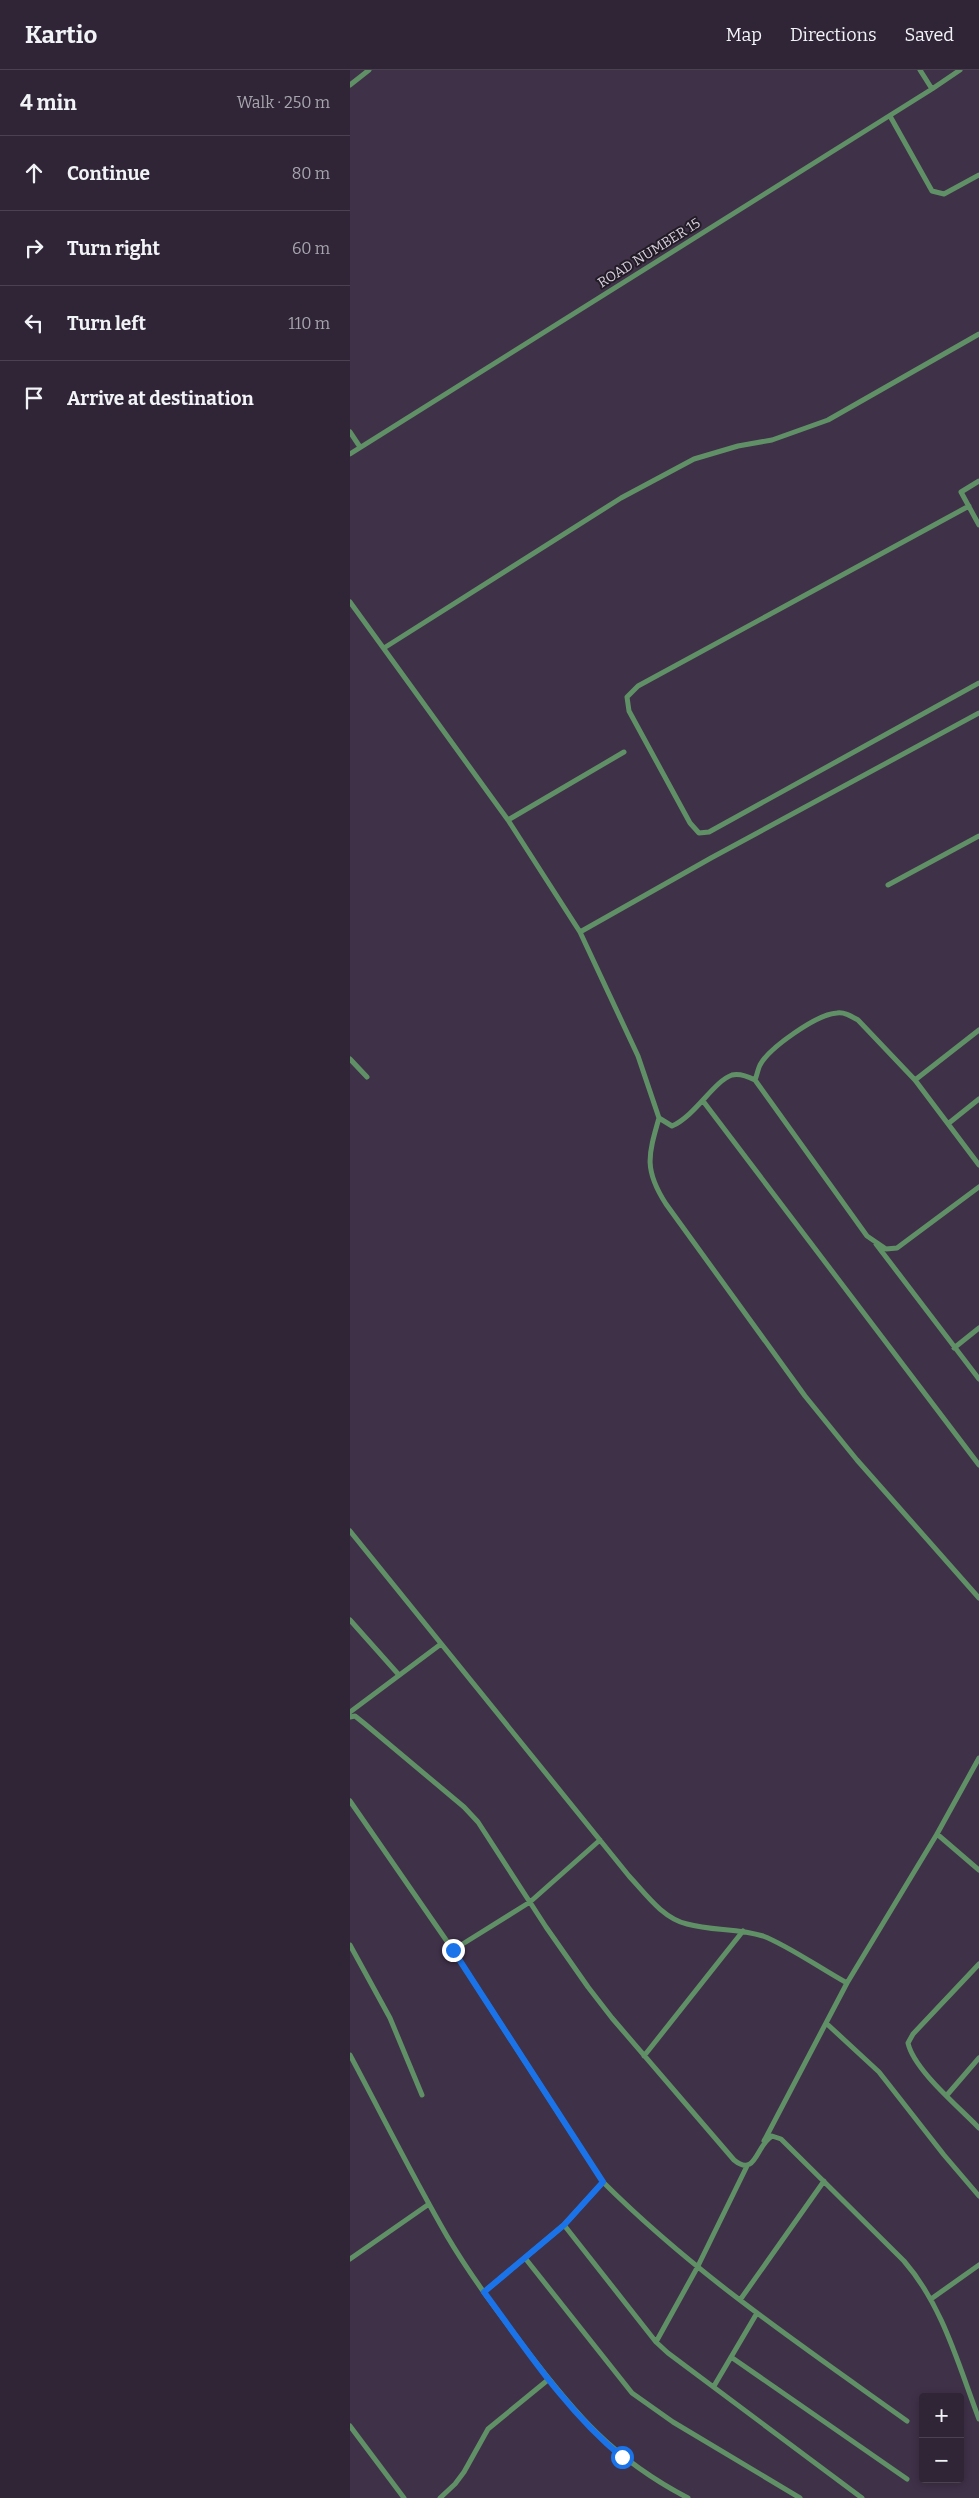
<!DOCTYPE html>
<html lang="en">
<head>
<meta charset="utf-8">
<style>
	:root { --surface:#2f2536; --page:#3b3142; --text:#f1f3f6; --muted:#a7a5ad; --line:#4a4251 }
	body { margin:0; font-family:Bitter,serif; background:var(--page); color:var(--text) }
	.controls { position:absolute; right:15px; bottom:15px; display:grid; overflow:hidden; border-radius:5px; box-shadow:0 2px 8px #0003 }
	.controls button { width:45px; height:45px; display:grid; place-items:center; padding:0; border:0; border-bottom:1px solid var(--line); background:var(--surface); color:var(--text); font:25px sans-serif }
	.stop { position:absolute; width:15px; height:15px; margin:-11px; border:4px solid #1a73e8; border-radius:50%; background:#fff }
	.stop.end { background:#1a73e8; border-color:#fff; box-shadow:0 1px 5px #0008 }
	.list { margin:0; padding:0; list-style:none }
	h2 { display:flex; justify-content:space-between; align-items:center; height:65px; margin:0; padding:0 20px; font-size:21px }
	h2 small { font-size:16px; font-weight:400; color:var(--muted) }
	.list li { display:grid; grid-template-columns:32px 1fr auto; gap:15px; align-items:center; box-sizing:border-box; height:75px; padding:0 20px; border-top:1px solid var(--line) }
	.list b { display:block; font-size:19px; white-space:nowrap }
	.list em { font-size:16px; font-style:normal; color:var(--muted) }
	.icon { flex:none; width:28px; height:28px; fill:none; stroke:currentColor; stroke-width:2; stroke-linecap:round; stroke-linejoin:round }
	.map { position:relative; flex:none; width:629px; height:2428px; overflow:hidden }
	header { display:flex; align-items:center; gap:30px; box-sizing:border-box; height:70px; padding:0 25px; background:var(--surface); border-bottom:1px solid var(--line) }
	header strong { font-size:24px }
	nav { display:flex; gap:28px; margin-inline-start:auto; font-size:18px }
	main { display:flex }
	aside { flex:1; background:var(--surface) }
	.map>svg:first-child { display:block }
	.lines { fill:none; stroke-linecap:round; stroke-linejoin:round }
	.street { stroke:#609166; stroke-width:5 }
	.route { stroke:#1a73e8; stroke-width:6 }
	.labels { text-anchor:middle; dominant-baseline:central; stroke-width:4; stroke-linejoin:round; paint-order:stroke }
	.street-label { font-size:14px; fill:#d7cedc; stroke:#221c26 }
</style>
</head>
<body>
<header>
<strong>Kartio</strong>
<nav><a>Map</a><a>Directions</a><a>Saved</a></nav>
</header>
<main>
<aside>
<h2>4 min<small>Walk · 250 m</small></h2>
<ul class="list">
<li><svg class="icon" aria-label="ahead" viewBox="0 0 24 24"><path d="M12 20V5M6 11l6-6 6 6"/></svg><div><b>Continue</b></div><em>80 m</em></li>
<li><svg class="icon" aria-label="right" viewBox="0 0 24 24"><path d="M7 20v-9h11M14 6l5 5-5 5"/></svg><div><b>Turn right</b></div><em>60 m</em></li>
<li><svg class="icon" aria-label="left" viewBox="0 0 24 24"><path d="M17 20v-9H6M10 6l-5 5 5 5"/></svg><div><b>Turn left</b></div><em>110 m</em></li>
<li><svg class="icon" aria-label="arrive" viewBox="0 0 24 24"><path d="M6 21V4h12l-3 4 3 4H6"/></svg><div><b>Arrive at destination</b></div></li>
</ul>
</aside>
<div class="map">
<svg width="629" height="2428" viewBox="0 0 629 2428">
	<rect width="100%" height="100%" fill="#3f3148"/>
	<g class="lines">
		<path class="street" d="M 570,0 L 582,19
			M 0,15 L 19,0
			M 540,46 L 582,121 L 594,124 L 629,105
			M 0,362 L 10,377
			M 0,384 L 582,19 L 610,0
			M 629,411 L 611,422 L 629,455
			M 619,436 L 288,616 L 277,627 L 279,641 L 340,753 L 349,763 L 359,762 L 629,613
			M 0,532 L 158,750 L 230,862 L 288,986 L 309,1048 L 322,1056 C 345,1046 364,1011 382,1005 C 390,1003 399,1007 405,1010 L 517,1166 L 536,1179 L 547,1178 L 629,1117
			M 34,578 L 271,428 L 344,389 L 388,376 L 422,370 L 478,350 L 629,264
			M 158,750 L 274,682
			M 538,815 L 629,766
			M 230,862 L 361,788 L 629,643
			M 0,989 L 17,1007
			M 405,1010 C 407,1005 408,999 410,995 C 419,978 467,944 487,943 C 495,942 501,946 508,950 L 565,1010 L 629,1095
			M 565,1010 L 629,960
			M 353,1031 L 629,1395
			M 309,1048 C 298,1086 294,1100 316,1134 L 455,1326 L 507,1390 L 629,1528
			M 599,1053 L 629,1029
			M 526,1174 L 629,1309
			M 604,1278 L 629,1258
			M 0,1461 L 279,1806 C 295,1823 312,1848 337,1854 C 362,1861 388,1858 413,1866 C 439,1876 471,1899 497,1913
			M 0,1550 L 49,1605
			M 0,1642 L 91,1574
			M 0,1647 L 5,1646 L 15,1654 L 114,1737 L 128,1752 L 196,1857 L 238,1917 L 262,1948 L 384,2090 C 406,2108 406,2075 422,2066 L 431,2069 L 554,2191 C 593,2236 608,2294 629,2349
			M 0,1731 L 103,1880 L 253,2112 C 345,2204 452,2276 557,2351
			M 587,1764 L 629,1800
			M 0,1875 L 40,1948 L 72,2025
			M 103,1880 L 180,1832 L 250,1770
			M 629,1894 L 563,1964 L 558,1973 C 564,2000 609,2037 629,2058
			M 476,1953 L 529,2002 L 594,2085 L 629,2126
			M 0,1985 C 32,2045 63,2107 97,2166 C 120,2205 148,2242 175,2278 C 225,2344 263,2389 338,2428
			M 294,1986 L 393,1861
			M 597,2025 L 629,1988
			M 414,2071 L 497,1913 L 587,1764 L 629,1688
			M 214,2155 L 306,2272 L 318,2283 L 512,2428
			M 175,2188 L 282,2323 L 323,2352 L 450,2428
			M 0,2189 L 79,2134
			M 134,2222 L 214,2155 L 253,2112
			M 581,2229 L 629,2195
			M 390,2230 L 474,2111
			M 306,2272 L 347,2198 L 397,2096
			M 381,2287 L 557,2409
			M 364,2316 L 407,2243
			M 0,2356 L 54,2428
			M 90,2428 L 105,2414 L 114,2402 L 138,2359 L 199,2309"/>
	</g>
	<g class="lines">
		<path class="route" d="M 103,1880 L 253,2112 L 214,2155 L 134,2222 C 176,2279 217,2342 272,2387"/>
	</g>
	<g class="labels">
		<g class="street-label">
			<text transform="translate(299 183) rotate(-32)">ROAD NUMBER 15</text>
		</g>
	</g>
</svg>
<div class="controls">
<button>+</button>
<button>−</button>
</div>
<div class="stop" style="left:272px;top:2387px"></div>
<div class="stop end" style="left:103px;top:1880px"></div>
</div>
</main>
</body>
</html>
